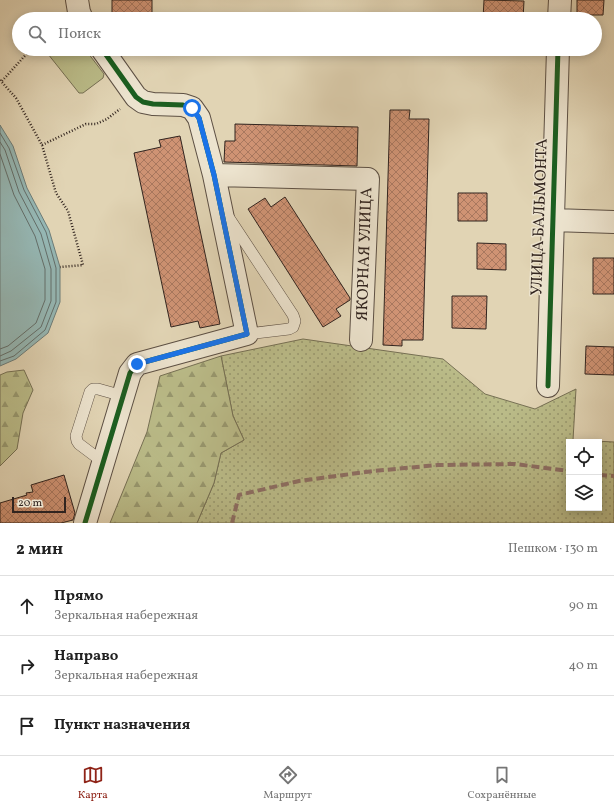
<!DOCTYPE html>
<html lang="ru">
<head>
<meta charset="utf-8">
<style>
	:root { --surface:#fff; --page:#f2f2f2; --text:#222; --muted:#767676; --line:#e0e0e0; --accent:#8f2418 }
	body { margin:0; font-family:Vollkorn,serif; background:var(--page); color:var(--text) }
	.controls { position:absolute; right:12px; bottom:12px; display:grid; overflow:hidden; border-radius:0px; box-shadow:0 2px 10px #0003 }
	.controls button { width:36px; height:36px; display:grid; place-items:center; padding:0; border:0; border-bottom:1px solid var(--line); background:var(--surface); color:var(--text); font:20px sans-serif }
	.scale { position:absolute; left:12px; bottom:10px; width:54px; box-sizing:border-box; padding-left:4px; border:2px solid #31241f; border-top:0; font-size:11px; line-height:14px; white-space:nowrap; color:#31241f; -webkit-text-stroke:3px #ece3ce; paint-order:stroke }
	.stop { position:absolute; width:12px; height:12px; margin:-9px; border:3px solid #1a73e8; border-radius:50%; background:#fff }
	.stop.end { background:#1a73e8; border-color:#fff; box-shadow:0 1px 4px #0008 }
	.list { margin:0; padding:0; list-style:none }
	h2 { display:flex; justify-content:space-between; align-items:center; height:52px; margin:0; padding:0 16px; font-size:17px }
	h2 small { font-size:13px; font-weight:400; color:var(--muted) }
	.list li { display:grid; grid-template-columns:26px 1fr auto; gap:12px; align-items:center; box-sizing:border-box; height:60px; padding:0 16px; border-top:1px solid var(--line) }
	.list b { display:block; font-size:15px; white-space:nowrap }
	.list p { margin:0; font-size:13px; white-space:nowrap; color:var(--muted) }
	.list em { font-size:13px; font-style:normal; color:var(--muted) }
	.icon { flex:none; width:22px; height:22px; fill:none; stroke:currentColor; stroke-width:2; stroke-linecap:round; stroke-linejoin:round }
	.map { position:relative; flex:none; width:614px; height:523px; overflow:hidden }
	.search { position:absolute; background:var(--surface); box-shadow:0 2px 10px #0003; left:12px; right:12px; top:12px; height:44px; display:flex; align-items:center; gap:10px; box-sizing:border-box; padding:0 14px; border-radius:22px; color:var(--muted); font-size:15px }
	.sheet { height:232px; background:var(--surface) }
	nav { display:flex; justify-content:space-around; align-items:center; box-sizing:border-box; height:56px; border-top:1px solid var(--line); background:var(--surface); font-size:11px; color:var(--muted) }
	nav a { display:grid; justify-items:center; gap:2px }
	nav .on { color:var(--accent) }
	.map>svg:first-child { display:block }
	.grass { fill:url(#grass-dots); stroke:#767054; fill-rule:evenodd }
	.forest { fill:url(#forest-firs); stroke:#767054 }
	.garden { fill:#babb88; stroke:#767054 }
	.water { fill:#95b7b4; stroke:#6d7c78 }
	.lines { fill:none; stroke-linecap:round; stroke-linejoin:round }
	.shore { stroke:#636e6a; stroke-width:1 }
	.building { fill:url(#building-cross-hatch); stroke:#31241f }
	.service-casing { stroke:#5d5044; stroke-width:12 }
	.minor-casing { stroke:#5d5044; stroke-width:24 }
	.path { stroke:#31241f; stroke-width:2.5; stroke-dasharray:1 2; stroke-linecap:butt }
	.service { stroke:#ece3ce; stroke-width:11 }
	.minor { stroke:#ece3ce; stroke-width:22 }
	.quiet { stroke:#8d6e63; stroke-width:4; stroke-dasharray:8 4; stroke-linecap:butt }
	.cycleway-casing { stroke:#ece3ce; stroke-width:8 }
	.cycleway { stroke:#1b5e20; stroke-width:5 }
	.route { stroke:#1a73e8; stroke-width:5 }
	.labels { text-anchor:middle; dominant-baseline:central; stroke-width:3; stroke-linejoin:round; paint-order:stroke }
	.street-label { font-size:16px; fill:#31241f; stroke:#ece3ce }
</style>
</head>
<body>
<div class="map">
<svg width="614" height="523" viewBox="0 0 614 523">
	<defs>
		<pattern id="grass-dots" width="8" height="8" patternUnits="userSpaceOnUse"><rect width="8" height="8" fill="#babb88"/><path d="M2 2h.1M6 6h.1" fill="none" stroke="#98986f" stroke-width="1.8" stroke-linecap="round"/></pattern>
		<pattern id="forest-firs" width="22" height="20" patternUnits="userSpaceOnUse"><rect width="22" height="20" fill="#babb88"/><path d="M5 1l3.5 6h-7zM16 11l3.5 6h-7z" fill="#98986f"/></pattern>
		<pattern id="building-cross-hatch" width="8" height="8" patternUnits="userSpaceOnUse"><rect width="8" height="8" fill="#cf9374"/><path d="M0 0l8 8M0 8l8-8" fill="none" stroke="#a9785f"/></pattern>
	</defs>
	<rect width="100%" height="100%" fill="#e1d4b4"/>
	<filter id="stains"><feTurbulence type="fractalNoise" baseFrequency=".005" numOctaves="4"/><feColorMatrix values="0 0 0 0 .2 0 0 0 0 .09 0 0 0 0 .02 0 0 0 .5 -.17"/></filter>
	<radialGradient id="worn" r=".72"><stop offset=".6" stop-color="#630" stop-opacity="0"/><stop offset="1" stop-color="#630" stop-opacity=".3"/></radialGradient>
	<path class="grass" d="M 303,339 L 443,359 L 485,394 L 535,409 L 576,389 L 573,440 L 614,442 L 614,523 L 197,523 L 214,483 L 221,453 L 244,440 L 233,416 L 221,356 ZM 569,442 L 599,442 L 599,508 L 569,508 Z"/>
	<path class="forest" d="M 221,356 L 233,416 L 244,440 L 221,453 L 214,483 L 197,523 L 110,523 L 147,432 L 160,376 Z
		M 24,370 L 33,390 L 23,413 L 17,449 L 0,466 L 0,375 L 7,372 Z"/>
	<path class="garden" d="M 44,49 L 85,49 L 104,74 L 103,78 L 83,93 L 79,93 Z"/>
	<path class="water" d="M 0,125 L 13,146 L 27,188 L 49,230 L 60,267 L 60,302 L 48,333 L 16,359 L 0,366 Z"/>
	<g class="lines">
		<path class="shore" d="M 0,133 L 9,148 L 24,190 L 46,232 L 56,268 L 56,302 L 45,330 L 14,356 L 0,361
			M 0,142 L 5,150 L 19,192 L 41,234 L 51,269 L 51,301 L 41,327 L 11,351 L 0,356
			M 0,154 L 14,195 L 35,236 L 45,269 L 45,300 L 36,323 L 8,346 L 0,349"/>
	</g>
	<path class="building" d="M 112,0 L 152,0 L 152,17 L 132,17 L 132,19 L 112,19 Z
		M 484,0 L 524,1 L 523,19 L 483,19 Z
		M 577,0 L 604,0 L 603,15 L 577,15 Z
		M 390,110 L 410,110 L 409,119 L 429,119 L 423,340 L 402,340 L 402,346 L 383,345 Z
		M 235,124 L 358,127 L 357,166 L 224,162 L 225,141 L 235,141 Z
		M 180,136 L 220,324 L 200,328 L 198,321 L 171,327 L 134,153 L 161,147 L 159,140 Z
		M 458,193 L 487,193 L 487,221 L 458,221 Z
		M 285,197 L 350,298 L 350,300 L 336,309 L 341,316 L 323,327 L 248,209 L 265,198 L 271,207 Z
		M 477,243 L 506,244 L 506,270 L 477,269 Z
		M 593,258 L 614,258 L 614,294 L 593,294 Z
		M 452,296 L 487,296 L 486,329 L 452,328 Z
		M 586,346 L 614,347 L 614,375 L 585,374 Z
		M 64,475 L 75,513 L 73,520 L 61,523 L 0,523 L 0,503 L 27,495 L 26,493 L 33,492 L 31,485 Z"/>
	<g class="lines">
		<g class="service-casing">
			<path id="service" d="M 229,218 L 293,315 L 295,321 L 293,327 L 289,329 L 247,334
				M 103,462 L 79,444 L 77,441 L 76,436 L 90,392 L 93,389 L 98,389 L 123,396"/>
		</g>
		<g class="minor-casing">
			<path id="minor" d="M 77,0 L 79,12 L 82,19
				M 559,19 L 560,0
				M 214,175 L 368,179 L 361,340
				M 553,220 L 614,222
				M 548,386 L 558,49
				M 85,523 L 130,373 L 137,364 L 247,334 L 214,175 L 199,118 L 192,108 L 183,105 L 153,104 L 143,102 L 136,97 L 102,49"/>
		</g>
		<path class="path" d="M 0,80 L 16,98 L 42,145 L 56,193 L 68,211 L 83,265 L 60,267
			M 2,81 L 31,49
			M 42,145 L 86,124 L 96,124 L 107,119 L 120,109"/>
		<use href="#service" class="service"/>
		<use href="#minor" class="minor"/>
		<path class="quiet" d="M 599,475 L 614,476
			M 232,523 L 239,495 L 299,481 L 373,471 L 438,465 L 515,464 L 569,471"/>
		<g class="cycleway-casing">
			<path id="cycleway" d="M 548,386 L 558,49
				M 85,523 L 130,373 L 137,364 L 247,334 L 214,175 L 199,118 L 192,108 L 183,105 L 153,104 L 143,102 L 136,97 L 102,49"/>
		</g>
		<use href="#cycleway" class="cycleway"/>
	</g>
	<g class="lines">
		<path class="route" d="M 137,364 L 247,334 L 214,175 L 199,118 L 192,108"/>
	</g>
	<g class="labels">
		<g class="street-label">
			<text transform="translate(540 217) rotate(-88)">УЛИЦА БАЛЬМОНТА</text>
			<text transform="translate(365 254) rotate(-88)">ЯКОРНАЯ УЛИЦА</text>
		</g>
	</g>
	<rect width="100%" height="100%" filter="url(#stains)"/>
	<rect width="100%" height="100%" fill="url(#worn)"/>
</svg>
<div class="controls">
<button><svg class="icon" aria-label="locate" viewBox="0 0 24 24"><circle cx="12" cy="12" r="6"/><path d="M12 2v4M12 18v4M2 12h4M18 12h4"/></svg></button>
<button><svg class="icon" aria-label="layers" viewBox="0 0 24 24"><path d="M12 4l9 5-9 5-9-5zM3 14l9 5 9-5"/></svg></button>
</div>
<div class="scale">20 m</div>
<div class="stop" style="left:192px;top:108px"></div>
<div class="stop end" style="left:137px;top:364px"></div>
<div class="search"><svg class="icon" aria-label="search" viewBox="0 0 24 24"><circle cx="10" cy="10" r="6"/><path d="M15 15l6 6"/></svg>Поиск</div>
</div>
<section class="sheet">
<h2>2 мин<small>Пешком · 130 m</small></h2>
<ul class="list">
<li><svg class="icon" aria-label="ahead" viewBox="0 0 24 24"><path d="M12 20V5M6 11l6-6 6 6"/></svg><div><b>Прямо</b><p>Зеркальная набережная</p></div><em>90 m</em></li>
<li><svg class="icon" aria-label="right" viewBox="0 0 24 24"><path d="M7 20v-9h11M14 6l5 5-5 5"/></svg><div><b>Направо</b><p>Зеркальная набережная</p></div><em>40 m</em></li>
<li><svg class="icon" aria-label="arrive" viewBox="0 0 24 24"><path d="M6 21V4h12l-3 4 3 4H6"/></svg><div><b>Пункт назначения</b></div></li>
</ul>
</section>
<nav>
<a class="on"><svg class="icon" aria-label="map" viewBox="0 0 24 24"><path d="M3 6l6-2 6 2 6-2v14l-6 2-6-2-6 2zM9 4v14M15 6v14"/></svg>Карта</a>
<a><svg class="icon" aria-label="directions" viewBox="0 0 24 24"><path d="M12 3l9 9-9 9-9-9zM9 14v-3h6M13 9l2 2-2 2"/></svg>Маршрут</a>
<a><svg class="icon" aria-label="saved" viewBox="0 0 24 24"><path d="M7 4h10v16l-5-4-5 4z"/></svg>Сохранённые</a>
</nav>
</body>
</html>
